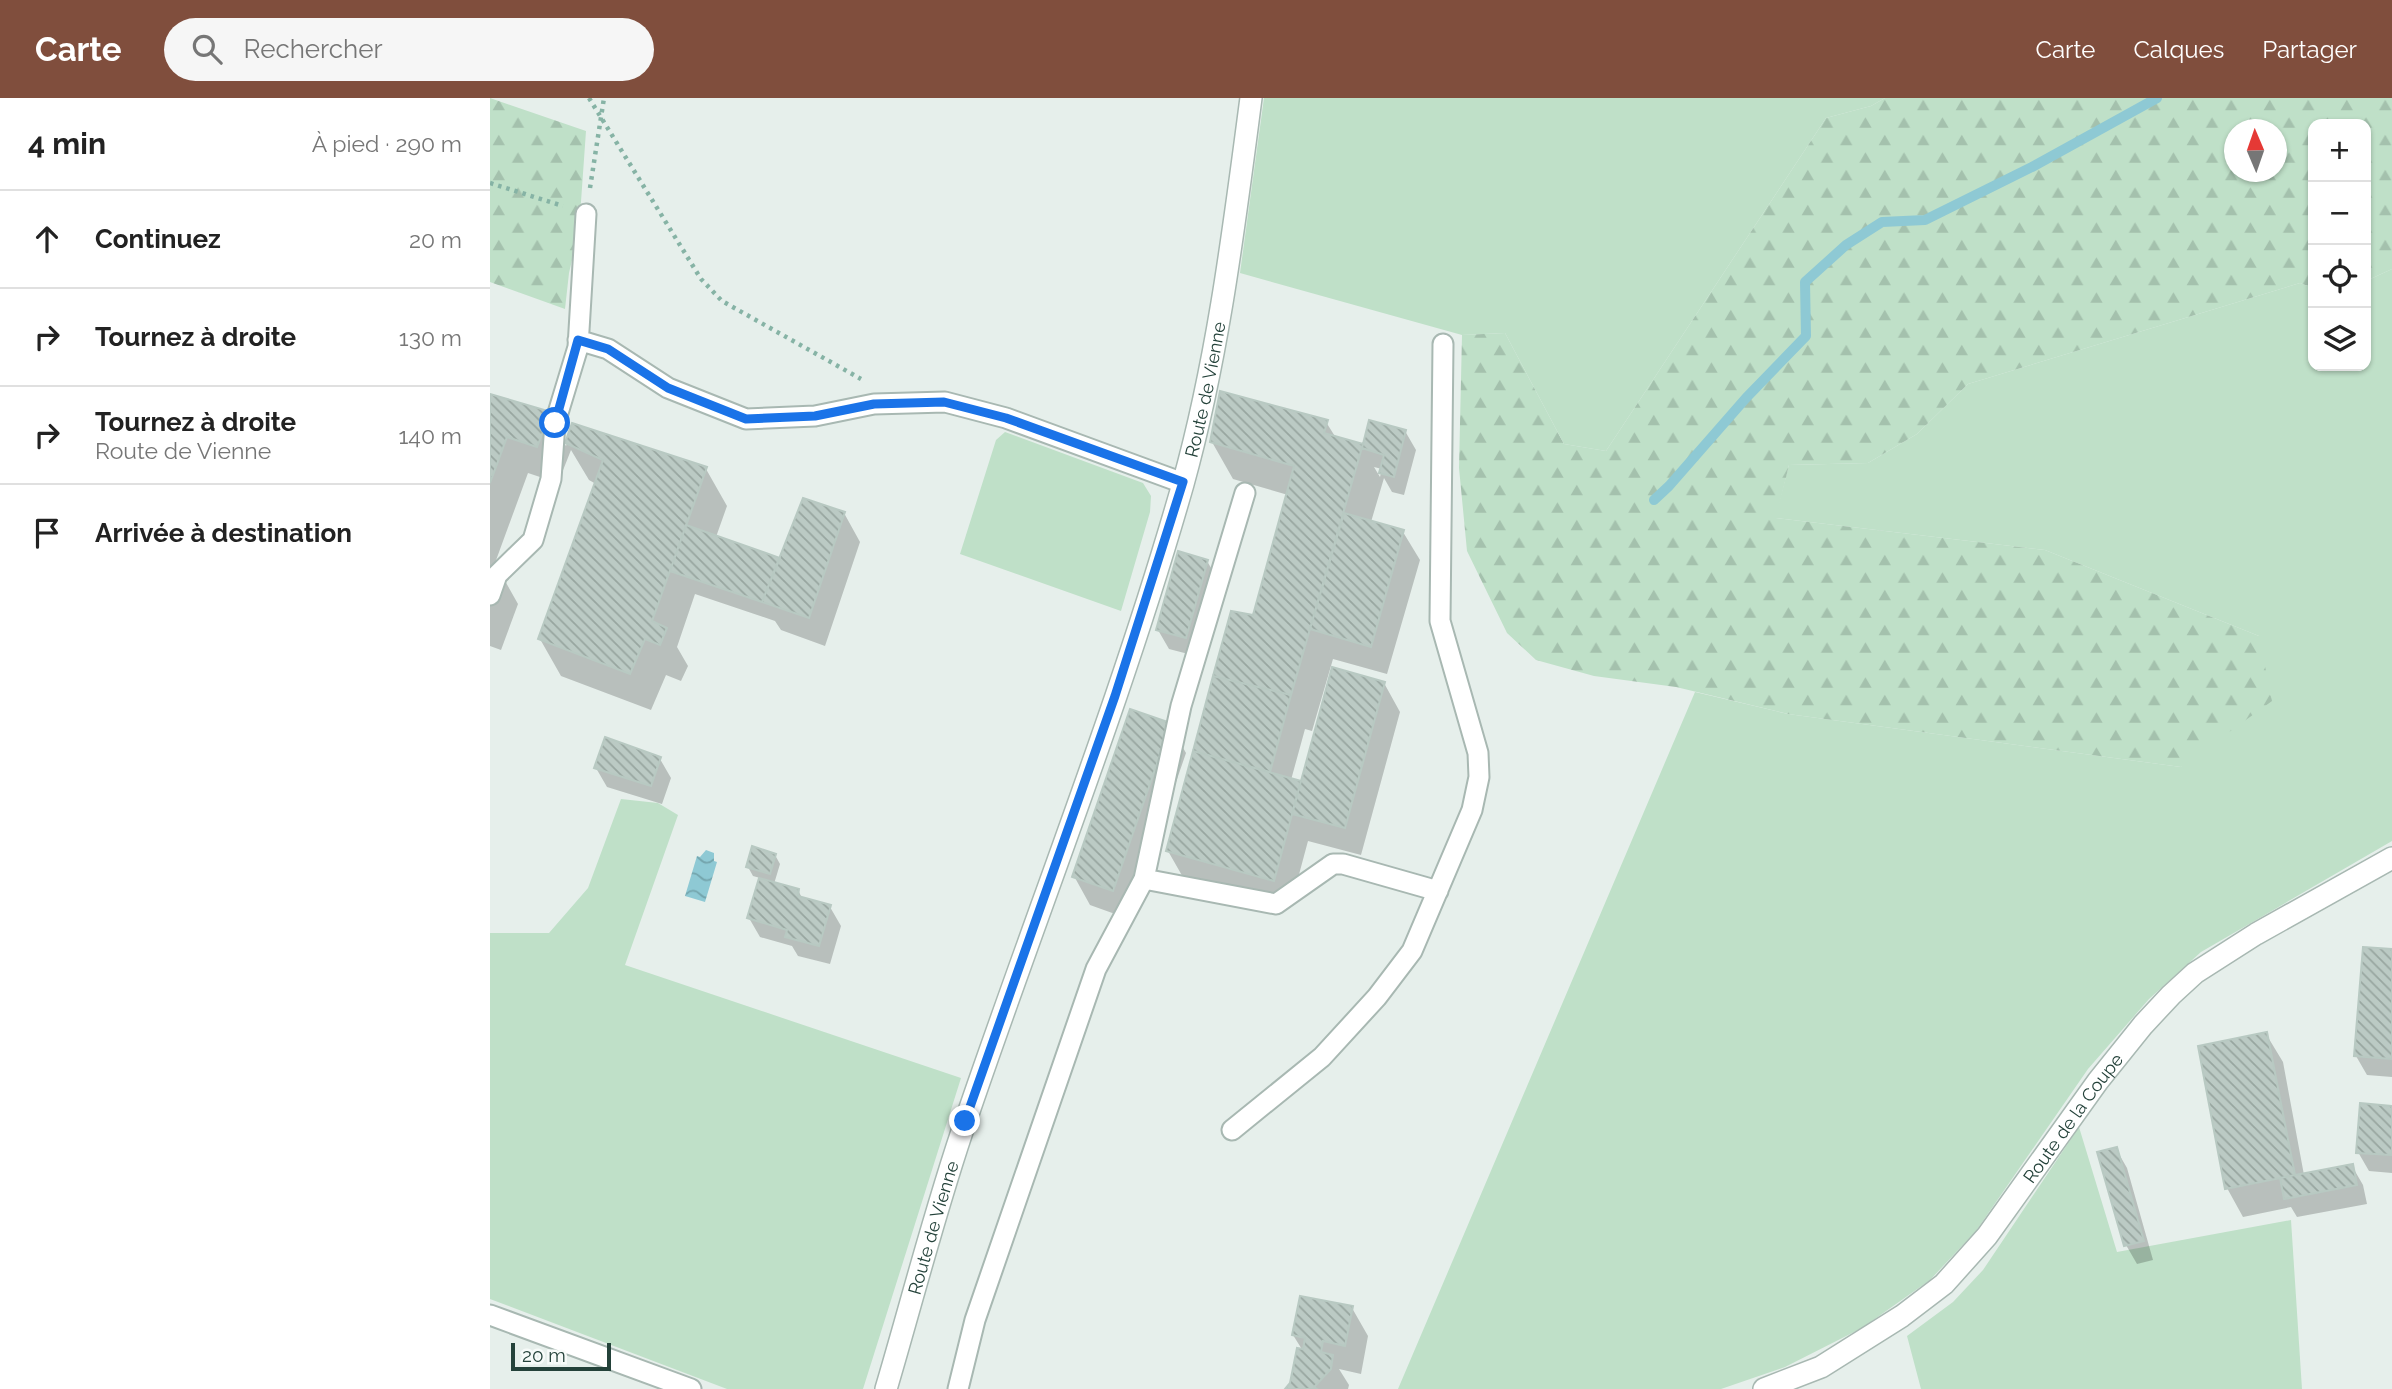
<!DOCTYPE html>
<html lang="fr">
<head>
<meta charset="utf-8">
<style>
	:root { --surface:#fff; --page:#f6f6f6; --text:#222; --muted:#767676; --line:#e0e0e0; --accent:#804e3d }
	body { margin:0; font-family:Raleway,sans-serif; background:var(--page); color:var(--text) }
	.controls { position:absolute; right:21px; top:21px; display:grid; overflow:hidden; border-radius:14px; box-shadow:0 2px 5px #0004 }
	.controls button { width:63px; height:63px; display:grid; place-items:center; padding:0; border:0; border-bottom:2px solid var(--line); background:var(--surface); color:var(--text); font:35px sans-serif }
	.compass { position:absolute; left:1734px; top:21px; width:63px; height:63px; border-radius:50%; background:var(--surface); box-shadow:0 2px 5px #0004; rotate:358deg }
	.scale { position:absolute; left:21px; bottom:18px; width:100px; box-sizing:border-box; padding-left:7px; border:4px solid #24423a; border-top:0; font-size:19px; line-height:24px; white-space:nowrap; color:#24423a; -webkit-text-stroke:5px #f7fbf9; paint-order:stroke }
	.stop { position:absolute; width:21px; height:21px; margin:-16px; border:5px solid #1a73e8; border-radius:50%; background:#fff }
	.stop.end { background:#1a73e8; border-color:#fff; box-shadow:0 2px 7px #0008 }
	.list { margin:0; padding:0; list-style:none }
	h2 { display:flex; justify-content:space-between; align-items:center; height:91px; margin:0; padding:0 28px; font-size:30px }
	h2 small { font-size:23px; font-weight:400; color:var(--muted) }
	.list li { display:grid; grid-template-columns:46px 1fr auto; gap:21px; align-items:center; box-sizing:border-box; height:98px; padding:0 28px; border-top:2px solid var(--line) }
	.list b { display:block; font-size:26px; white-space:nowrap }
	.list p { margin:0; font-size:23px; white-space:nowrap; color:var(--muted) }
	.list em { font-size:23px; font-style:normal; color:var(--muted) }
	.icon { flex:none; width:38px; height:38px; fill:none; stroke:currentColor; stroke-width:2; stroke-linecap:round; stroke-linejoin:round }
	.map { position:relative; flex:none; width:1902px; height:1291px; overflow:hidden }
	header { display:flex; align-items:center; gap:42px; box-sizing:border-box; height:98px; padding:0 35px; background:var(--accent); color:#fff }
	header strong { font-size:33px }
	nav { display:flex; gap:38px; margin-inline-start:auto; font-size:24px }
	.search { width:490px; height:63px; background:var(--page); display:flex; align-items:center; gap:18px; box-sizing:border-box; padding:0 24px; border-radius:38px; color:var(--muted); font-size:26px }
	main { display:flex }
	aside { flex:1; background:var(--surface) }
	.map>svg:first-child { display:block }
	.green { fill:#bfe0c8 }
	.forest { fill:url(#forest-firs); fill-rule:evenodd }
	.water { fill:url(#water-waves) }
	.shadow { fill:#0003; fill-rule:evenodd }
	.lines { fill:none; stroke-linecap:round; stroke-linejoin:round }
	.stream { stroke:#8ec9d4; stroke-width:10 }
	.building { fill:url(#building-back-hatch); stroke:#b8c9c2; stroke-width:2 }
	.lane-casing { stroke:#a8b8b2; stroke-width:23 }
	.street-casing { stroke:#a8b8b2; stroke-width:24 }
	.path { stroke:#86b3a5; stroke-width:4.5; stroke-dasharray:3.5 5; stroke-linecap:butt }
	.lane { stroke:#fff; stroke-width:19 }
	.street { stroke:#fff; stroke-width:21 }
	.route { stroke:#1a73e8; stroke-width:9 }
	.labels { text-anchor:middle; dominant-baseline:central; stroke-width:6; stroke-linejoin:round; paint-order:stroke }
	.street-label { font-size:18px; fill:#24423a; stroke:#f7fbf9 }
</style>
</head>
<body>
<header>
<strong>Carte</strong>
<div class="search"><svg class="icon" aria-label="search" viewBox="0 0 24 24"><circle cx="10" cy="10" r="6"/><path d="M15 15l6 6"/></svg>Rechercher</div>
<nav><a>Carte</a><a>Calques</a><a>Partager</a></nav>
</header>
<main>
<aside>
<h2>4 min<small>À pied · 290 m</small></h2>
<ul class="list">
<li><svg class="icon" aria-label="ahead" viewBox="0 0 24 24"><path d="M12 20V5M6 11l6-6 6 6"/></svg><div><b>Continuez</b></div><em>20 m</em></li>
<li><svg class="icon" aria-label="right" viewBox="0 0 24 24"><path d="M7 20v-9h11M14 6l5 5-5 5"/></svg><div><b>Tournez à droite</b></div><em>130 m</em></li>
<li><svg class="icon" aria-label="right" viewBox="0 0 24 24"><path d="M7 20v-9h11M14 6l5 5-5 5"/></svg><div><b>Tournez à droite</b><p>Route de Vienne</p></div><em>140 m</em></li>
<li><svg class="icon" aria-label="arrive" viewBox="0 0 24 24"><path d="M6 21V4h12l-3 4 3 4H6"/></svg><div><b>Arrivée à destination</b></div></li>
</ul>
</aside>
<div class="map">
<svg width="1902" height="1291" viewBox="0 0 1902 1291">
	<defs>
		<pattern id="forest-firs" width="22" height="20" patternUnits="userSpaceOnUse" patternTransform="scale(1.75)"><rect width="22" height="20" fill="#bfe0c8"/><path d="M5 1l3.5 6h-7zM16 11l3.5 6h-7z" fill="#a4c1ad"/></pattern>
		<pattern id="water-waves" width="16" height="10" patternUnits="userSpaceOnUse" patternTransform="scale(1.75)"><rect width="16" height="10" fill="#8ec9d4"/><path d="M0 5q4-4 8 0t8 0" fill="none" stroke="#74a5ad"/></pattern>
		<pattern id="building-back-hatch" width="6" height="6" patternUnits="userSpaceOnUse" patternTransform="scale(1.75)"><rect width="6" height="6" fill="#bbcac4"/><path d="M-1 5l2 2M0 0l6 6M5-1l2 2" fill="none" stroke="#98a6a0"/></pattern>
	</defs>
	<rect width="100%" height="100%" fill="#e6efeb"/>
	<path class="green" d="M 774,0 L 1395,0 L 1381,8 L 1336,20 L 1116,353 L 1074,346 L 1015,235 L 972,237 L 750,175 Z
		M 1902,171 L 1902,743 L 1711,854 L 1659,901 L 1598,971 L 1486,1133 L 1440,1182 L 1372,1230 L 1295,1269 L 1231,1291 L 908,1291 L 1205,594 L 1298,616 L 1691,669 L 1769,538 L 1555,452 L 1285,420 L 1299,367 L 1378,365 L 1427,336 L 1478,286 L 1810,185 L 1823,190 L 1823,268 L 1876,268 L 1876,183 Z
		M 515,334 L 653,385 L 661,398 L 660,414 L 631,513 L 470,456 L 506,342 Z
		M 131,701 L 168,705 L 188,717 L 135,867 L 471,980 L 373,1291 L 237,1291 L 0,1201 L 0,835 L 59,835 L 98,790 Z
		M 1589,1029 L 1627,1154 L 1801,1122 L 1812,1291 L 1431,1291 L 1417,1238 L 1463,1204 L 1493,1172 Z"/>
	<path class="forest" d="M 0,0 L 96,33 L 89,132 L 79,175 L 75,211 L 0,184 Z
		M 1395,0 L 1902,0 L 1902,171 L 1876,183 L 1876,26 L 1823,26 L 1823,190 L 1810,185 L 1478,286 L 1427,336 L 1378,365 L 1299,367 L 1286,420 L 1555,452 L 1769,538 L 1782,603 L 1691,669 L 1298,616 L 1186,589 L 1104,578 L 1046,562 L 1017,535 L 977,453 L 969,370 L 972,237 L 1015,235 L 1074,346 L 1116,353 L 1336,20 L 1381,8 ZM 1744,32 L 1786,32 L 1786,74 L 1744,74 Z"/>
	<path class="water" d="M 216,752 L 224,755 L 224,763 L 227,764 L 215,804 L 195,798 L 207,758 L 210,759 Z"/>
	<path class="shadow" d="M 0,298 L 57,315 L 76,348 L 83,327 L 216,371 L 237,408 L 226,439 L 291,462 L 354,415 L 370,444 L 335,548 L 291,532 L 285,523 L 205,496 L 187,549 L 198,568 L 191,583 L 176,577 L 161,612 L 71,578 L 50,541 L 106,386 L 99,382 L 81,352 L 68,385 L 38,375 L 5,465 L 28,506 L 11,552 L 0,548 Z
		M 836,324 L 846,340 L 871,347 L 873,350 L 915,333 L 926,352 L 914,397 L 902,394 L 894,380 L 881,424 L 913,434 L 930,462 L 897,576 L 843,561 L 822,633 L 815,631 L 801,682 L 813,685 L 894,585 L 910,614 L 871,757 L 818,743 L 800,810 L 694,781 L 678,753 L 742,515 L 764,520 L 798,397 L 743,381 L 722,344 ZM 884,369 L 892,371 L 890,379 Z
		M 717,463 L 728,482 L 706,558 L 679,551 L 668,532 Z
		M 680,627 L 696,655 L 639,821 L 600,807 L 584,778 Z
		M 170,661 L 181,680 L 172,706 L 117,689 L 106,670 Z
		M 285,757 L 290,766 L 284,786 L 308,792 L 313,802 L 340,809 L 351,828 L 340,866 L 308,858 L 302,848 L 270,839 L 259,820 L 270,780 L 263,778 L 258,769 Z
		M 1902,853 L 1902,979 L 1877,977 L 1866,958 Z
		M 1776,936 L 1793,964 L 1814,1077 L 1862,1068 L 1873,1087 L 1877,1106 L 1807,1119 L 1801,1109 L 1753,1119 L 1737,1090 Z
		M 1902,1010 L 1902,1075 L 1879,1073 L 1868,1054 Z
		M 1626,1051 L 1637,1070 L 1663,1162 L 1647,1166 L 1636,1147 Z
		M 862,1210 L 878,1238 L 871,1276 L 849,1271 L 859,1287 L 858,1291 L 797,1291 L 802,1286 L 813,1253 L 803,1237 Z"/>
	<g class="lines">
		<path class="stream" d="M 1164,402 L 1179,388 L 1256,300 L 1316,238 L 1315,184 L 1356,147 L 1392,124 L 1435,122 L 1542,69 L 1667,0"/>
	</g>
	<path class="building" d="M 730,293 L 838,322 L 834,335 L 873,346 L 801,597 L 723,578 L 741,513 L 763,517 L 804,368 L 720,344 Z
		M 0,296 L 58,313 L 60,317 L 47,349 L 17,339 L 0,385 Z
		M 879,322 L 916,332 L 904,379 L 889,375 L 894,357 L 872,350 Z
		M 82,325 L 217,369 L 162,523 L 177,530 L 170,547 L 155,541 L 140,576 L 48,541 L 113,362 L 75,345 Z
		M 313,400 L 355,414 L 319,520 L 272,504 Z
		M 854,415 L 914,432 L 881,549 L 820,531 Z
		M 196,427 L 290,460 L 272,504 L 180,473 Z
		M 688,453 L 718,462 L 696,540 L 666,532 Z
		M 842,569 L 895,584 L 855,730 L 802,716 Z
		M 723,578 L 801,597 L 780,674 L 703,653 Z
		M 640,611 L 681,625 L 623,793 L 582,779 Z
		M 115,639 L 171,659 L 161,688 L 104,670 Z
		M 703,653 L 811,683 L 784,783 L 676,753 Z
		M 262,748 L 286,756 L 280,776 L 256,769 Z
		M 269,780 L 309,791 L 308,798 L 341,807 L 329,848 L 295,839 L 297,832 L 257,820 Z
		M 1873,849 L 1902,851 L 1902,961 L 1864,958 Z
		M 1777,934 L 1805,1077 L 1735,1091 L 1708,948 Z
		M 1870,1005 L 1902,1008 L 1902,1057 L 1866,1055 Z
		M 1627,1049 L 1654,1143 L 1634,1148 L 1607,1054 Z
		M 1863,1066 L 1867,1087 L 1794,1101 L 1790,1080 Z
		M 810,1198 L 863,1208 L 855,1248 L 833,1243 L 831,1254 L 843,1257 L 841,1271 L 824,1289 L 827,1291 L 795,1291 L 800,1285 L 807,1250 L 813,1251 L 815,1240 L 802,1237 Z"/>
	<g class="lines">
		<g class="lane-casing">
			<path id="lane" d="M 88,242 L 118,251 L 178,290 L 256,321 L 325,318 L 384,306 L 455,304 L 516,320 L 693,385
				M 0,497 L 7,477 L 43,442 L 61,381 L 65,325 L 88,249 L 96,116
				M 654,781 L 786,806 L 843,766 L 853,766 L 948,793
				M 742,1032 L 832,959 L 887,899 L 922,853 L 982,712 L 989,679 L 988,655 L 950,523 L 953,246
				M 0,1217 L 201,1291
				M 468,1291 L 485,1222 L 606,871 L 654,781 L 691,608 L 755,395"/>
		</g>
		<g class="street-casing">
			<g id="street">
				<path id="s1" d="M 396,1291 C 423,1200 446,1108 477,1019 C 549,808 632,600 693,386 C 728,260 744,129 761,0"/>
				<path id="s2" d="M 1274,1291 L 1331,1269 L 1412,1218 L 1454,1186 L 1497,1138 L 1608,983 L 1653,927 L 1681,897 L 1705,875 L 1766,836 L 1902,760"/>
			</g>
		</g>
		<path class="path" d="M 99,0 L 211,181 L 232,203 L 371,281
			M 0,85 L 73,108
			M 100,90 L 114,0"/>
		<use href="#lane" class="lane"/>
		<use href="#street" class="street"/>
	</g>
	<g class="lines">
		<path class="route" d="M 65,325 L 88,242 L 118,251 L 178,290 L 256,321 L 325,318 L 384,306 L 454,304 L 516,320 L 693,384 L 625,598 L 475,1023"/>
	</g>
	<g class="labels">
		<g class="street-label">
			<text stroke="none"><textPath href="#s1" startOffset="1050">Route de Vienne</textPath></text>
			<text stroke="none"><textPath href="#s2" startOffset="420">Route de la Coupe</textPath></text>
			<text stroke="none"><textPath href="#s1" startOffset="168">Route de Vienne</textPath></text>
		</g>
	</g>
</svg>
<div class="controls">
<button>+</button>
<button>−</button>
<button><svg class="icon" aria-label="locate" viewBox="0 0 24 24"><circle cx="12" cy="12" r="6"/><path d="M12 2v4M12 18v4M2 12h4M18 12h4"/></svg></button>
<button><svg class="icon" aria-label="layers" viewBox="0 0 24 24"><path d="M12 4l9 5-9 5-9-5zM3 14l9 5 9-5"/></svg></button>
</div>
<svg class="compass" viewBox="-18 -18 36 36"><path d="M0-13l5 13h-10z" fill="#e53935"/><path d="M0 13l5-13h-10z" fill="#767676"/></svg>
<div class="scale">20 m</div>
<div class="stop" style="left:65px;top:325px"></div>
<div class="stop end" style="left:475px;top:1023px"></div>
</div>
</main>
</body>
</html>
